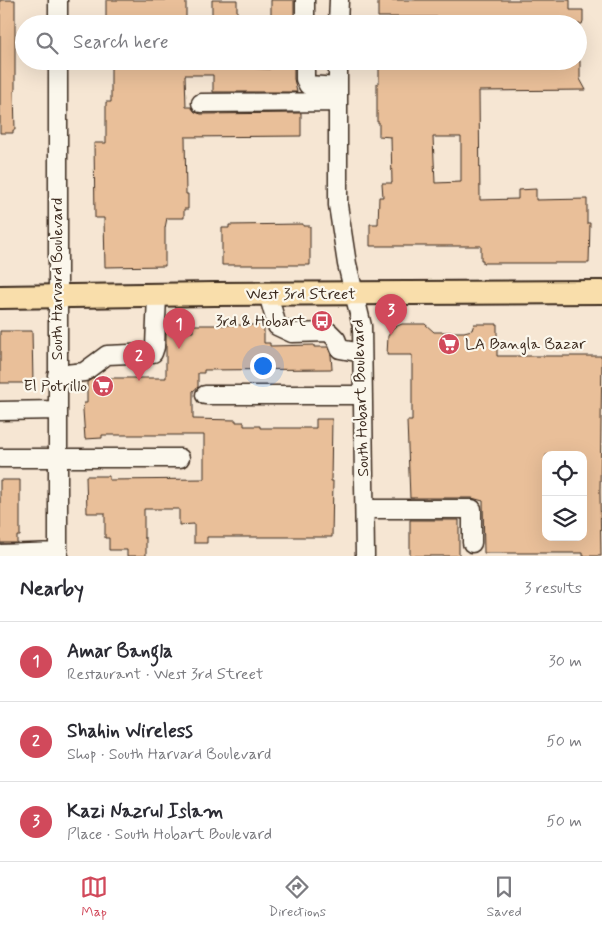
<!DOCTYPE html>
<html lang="en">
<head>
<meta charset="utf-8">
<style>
	:root { --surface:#fff; --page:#f7f7f7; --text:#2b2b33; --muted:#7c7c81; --line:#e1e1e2; --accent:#d1495b }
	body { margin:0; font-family:Mynerve,sans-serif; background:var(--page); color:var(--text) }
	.controls { position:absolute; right:15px; bottom:15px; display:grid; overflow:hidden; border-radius:10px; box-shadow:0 5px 20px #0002 }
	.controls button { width:45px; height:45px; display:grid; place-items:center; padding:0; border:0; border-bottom:1px solid var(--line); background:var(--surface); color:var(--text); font:25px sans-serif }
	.you { position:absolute; left:262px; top:365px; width:18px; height:18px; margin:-12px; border:4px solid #fff; border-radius:50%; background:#1a73e8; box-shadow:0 0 0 8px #1a73e833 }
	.badge { display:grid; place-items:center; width:32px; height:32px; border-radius:50%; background:var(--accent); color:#fff; font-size:16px; font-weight:700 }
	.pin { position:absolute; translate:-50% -41px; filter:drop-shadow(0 1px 2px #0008) }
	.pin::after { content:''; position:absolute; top:26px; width:18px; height:15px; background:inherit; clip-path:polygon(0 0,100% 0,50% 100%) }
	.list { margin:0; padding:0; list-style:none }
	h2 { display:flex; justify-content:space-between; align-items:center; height:65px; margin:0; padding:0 20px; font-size:21px }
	h2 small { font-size:16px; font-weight:400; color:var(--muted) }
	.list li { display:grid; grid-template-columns:32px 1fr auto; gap:15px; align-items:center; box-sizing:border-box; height:80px; padding:0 20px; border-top:1px solid var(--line) }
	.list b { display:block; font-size:19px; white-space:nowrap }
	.list p { margin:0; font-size:16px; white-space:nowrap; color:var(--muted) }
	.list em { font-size:16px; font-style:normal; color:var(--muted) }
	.icon { flex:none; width:28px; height:28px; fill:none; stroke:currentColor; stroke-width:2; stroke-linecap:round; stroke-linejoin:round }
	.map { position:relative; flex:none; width:602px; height:556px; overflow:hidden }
	.search { position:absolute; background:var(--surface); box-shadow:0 5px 20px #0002; left:15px; right:15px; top:15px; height:55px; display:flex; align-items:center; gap:12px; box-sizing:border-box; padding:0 18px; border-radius:28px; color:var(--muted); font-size:19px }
	.sheet { height:305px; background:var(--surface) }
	nav { display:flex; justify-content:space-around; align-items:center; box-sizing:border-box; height:70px; border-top:1px solid var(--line); background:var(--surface); font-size:14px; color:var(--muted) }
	nav a { display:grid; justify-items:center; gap:2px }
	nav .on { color:var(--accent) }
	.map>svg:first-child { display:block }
	.building { fill:#e9bf99; stroke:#3b2a1e; fill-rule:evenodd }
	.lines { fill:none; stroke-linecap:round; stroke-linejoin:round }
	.minor-casing { stroke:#3b2a1e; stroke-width:21 }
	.major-casing { stroke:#3b2a1e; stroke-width:26 }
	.minor { stroke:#fbf7ec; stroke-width:18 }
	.major { stroke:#f9deab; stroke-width:22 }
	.labels { text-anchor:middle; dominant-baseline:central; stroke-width:4.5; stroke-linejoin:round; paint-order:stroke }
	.street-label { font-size:16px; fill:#3b2a1e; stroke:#fbf7ec }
	.poi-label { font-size:16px; fill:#3b2a1e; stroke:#fbf7ec; text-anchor:end }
</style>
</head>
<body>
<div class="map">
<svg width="602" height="556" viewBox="0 0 602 556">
	<rect width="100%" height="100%" fill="#f6e6d3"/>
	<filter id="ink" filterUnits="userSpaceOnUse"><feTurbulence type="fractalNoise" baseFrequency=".02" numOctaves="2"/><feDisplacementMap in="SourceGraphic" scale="10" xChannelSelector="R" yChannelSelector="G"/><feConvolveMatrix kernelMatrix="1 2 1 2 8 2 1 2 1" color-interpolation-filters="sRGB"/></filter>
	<g filter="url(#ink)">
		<path class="building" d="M 0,0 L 15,0 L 15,91 L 14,91 L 15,130 L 13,130 L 13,133 L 0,133 Z
			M 106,0 L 186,0 L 186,24 L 106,24 Z
			M 212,0 L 237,0 L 237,24 L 212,24 Z
			M 271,0 L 294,0 L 294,24 L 271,24 Z
			M 378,0 L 570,0 L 570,10 L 583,10 L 583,21 L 582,24 L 465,24 L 465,17 L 378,17 Z
			M 119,61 L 135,61 L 135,63 L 238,61 L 237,68 L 270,69 L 270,61 L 294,61 L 294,79 L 297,92 L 213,92 L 213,75 L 185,75 L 186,107 L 191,107 L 195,112 L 201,114 L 301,113 L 301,136 L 185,137 L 186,194 L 188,194 L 188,209 L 184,209 L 184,218 L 167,218 L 165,228 L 165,266 L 105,267 L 104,218 L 95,218 L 94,143 L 106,143 L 106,102 L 111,102 L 111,65 L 119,65 Z
			M 389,61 L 580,61 L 580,79 L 586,90 L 479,91 L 480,200 L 518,199 L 518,190 L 536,189 L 536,200 L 587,199 L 587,223 L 590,223 L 589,263 L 483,263 L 483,260 L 481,260 L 481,246 L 370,246 L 370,224 L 378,224 L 379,197 L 383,197 L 382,183 L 392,183 L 391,137 L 379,136 L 379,122 L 377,122 L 377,83 L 379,83 L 379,62 ZM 433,137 L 461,137 L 461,182 L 435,183 Z
			M 303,224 L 303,226 L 310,226 L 310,265 L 222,265 L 222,228 L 229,228 L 229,225 Z
			M 402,324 L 425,324 L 434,332 L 464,332 L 472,330 L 474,324 L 497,324 L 497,356 L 602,356 L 600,492 L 601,556 L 583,556 L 583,553 L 484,553 L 483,501 L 472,498 L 410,498 L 407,421 L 412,421 L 412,355 L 387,355 L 388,336 L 393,328 ZM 546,455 L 583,455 L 583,537 L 546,537 Z
			M 193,325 L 264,325 L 264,343 L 270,343 L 270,346 L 314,345 L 314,347 L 328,347 L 331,355 L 332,369 L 204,370 L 204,373 L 198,373 L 198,387 L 193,391 L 193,419 L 236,420 L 236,422 L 244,422 L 244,426 L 260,426 L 260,428 L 316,428 L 316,419 L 332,419 L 331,481 L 333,481 L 332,537 L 207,537 L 207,543 L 194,543 L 194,524 L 179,525 L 179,509 L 144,509 L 144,538 L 146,538 L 146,556 L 127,556 L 127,550 L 109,550 L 109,538 L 105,538 L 105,513 L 87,513 L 86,476 L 109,476 L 109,480 L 204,479 L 204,435 L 102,435 L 102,438 L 85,439 L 83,410 L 84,403 L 87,403 L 87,382 L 94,378 L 166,378 L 166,332 L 193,332 Z
			M 0,331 L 32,331 L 33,383 L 0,383 Z
			M 0,480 L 20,480 L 20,536 L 17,536 L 17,543 L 0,543 Z
			M 410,520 L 459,520 L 459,556 L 410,556 Z"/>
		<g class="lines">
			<g class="minor-casing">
				<path id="minor" d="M 305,0 L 305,24
					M 58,24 L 58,0
					M 338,24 L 339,0
					M 58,61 L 58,556
					M 305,61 L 305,79 L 308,85 L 338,87
					M 338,61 L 338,205 L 347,264 L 362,326 L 365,556
					M 201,103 L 338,102
					M 268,294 L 277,326 L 292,333 L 329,332 L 336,339 L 340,349 L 362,353
					M 57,375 L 84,372 L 107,355 L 153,353 L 155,347 L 157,295
					M 205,395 L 363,395
					M 0,411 L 58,410
					M 0,458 L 180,458
					M 365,509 L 472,509 L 472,543
					M 0,554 L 58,552"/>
			</g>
			<g class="major-casing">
				<path id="major" d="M 0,297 L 215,294 L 602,292"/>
			</g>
			<use href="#minor" class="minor"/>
			<use href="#major" class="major"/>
		</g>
	</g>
	<defs>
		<g id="bus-disc" transform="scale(1.125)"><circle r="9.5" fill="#d1495b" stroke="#fbf7ec"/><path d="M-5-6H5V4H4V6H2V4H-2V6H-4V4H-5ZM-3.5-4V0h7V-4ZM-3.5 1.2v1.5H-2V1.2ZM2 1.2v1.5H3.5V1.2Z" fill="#fff"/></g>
		<g id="supermarket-disc" transform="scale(1.125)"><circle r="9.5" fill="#d1495b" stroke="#fbf7ec"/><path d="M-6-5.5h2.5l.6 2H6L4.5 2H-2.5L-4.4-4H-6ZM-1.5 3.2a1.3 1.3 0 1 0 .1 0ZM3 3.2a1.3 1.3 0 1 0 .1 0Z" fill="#fff"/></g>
	</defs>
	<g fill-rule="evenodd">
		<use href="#bus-disc" x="322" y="321"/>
		<use href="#supermarket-disc" x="449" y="344"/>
		<use href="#supermarket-disc" x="103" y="386"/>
	</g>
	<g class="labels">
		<g class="street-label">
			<text transform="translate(57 279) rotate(-90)">South Harvard Boulevard</text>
			<text x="301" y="294">West 3rd Street</text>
			<text transform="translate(361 398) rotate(-92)">South Hobart Boulevard</text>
		</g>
		<g class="poi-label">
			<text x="306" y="321">3rd &amp; Hobart</text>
			<text x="465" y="344" text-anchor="start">LA Bangla Bazar</text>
			<text x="87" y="386">El Potrillo</text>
		</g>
	</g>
</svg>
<div class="controls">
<button><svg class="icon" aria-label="locate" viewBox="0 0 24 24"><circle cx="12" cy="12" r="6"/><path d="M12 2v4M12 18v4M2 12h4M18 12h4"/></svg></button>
<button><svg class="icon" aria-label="layers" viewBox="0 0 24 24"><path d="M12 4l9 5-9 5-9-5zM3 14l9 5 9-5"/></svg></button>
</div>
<div class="you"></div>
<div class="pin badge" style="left:179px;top:349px">1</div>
<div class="pin badge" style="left:139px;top:381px">2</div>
<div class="pin badge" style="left:391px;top:335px">3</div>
<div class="search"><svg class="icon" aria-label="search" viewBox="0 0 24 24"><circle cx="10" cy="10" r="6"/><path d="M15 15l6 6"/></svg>Search here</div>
</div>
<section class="sheet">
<h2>Nearby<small>3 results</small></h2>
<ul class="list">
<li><span class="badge">1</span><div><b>Amar Bangla</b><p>Restaurant · West 3rd Street</p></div><em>30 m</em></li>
<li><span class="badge">2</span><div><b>Shahin Wireless</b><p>Shop · South Harvard Boulevard</p></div><em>50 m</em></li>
<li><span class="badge">3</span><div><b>Kazi Nazrul Islam</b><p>Place · South Hobart Boulevard</p></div><em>50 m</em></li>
</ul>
</section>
<nav>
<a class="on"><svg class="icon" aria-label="map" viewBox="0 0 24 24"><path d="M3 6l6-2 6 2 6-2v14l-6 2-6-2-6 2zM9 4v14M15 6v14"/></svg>Map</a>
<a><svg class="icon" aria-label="directions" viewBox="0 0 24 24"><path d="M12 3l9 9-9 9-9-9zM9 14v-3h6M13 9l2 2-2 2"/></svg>Directions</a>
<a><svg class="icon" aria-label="saved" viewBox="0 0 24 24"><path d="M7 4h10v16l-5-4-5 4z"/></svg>Saved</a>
</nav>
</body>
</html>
